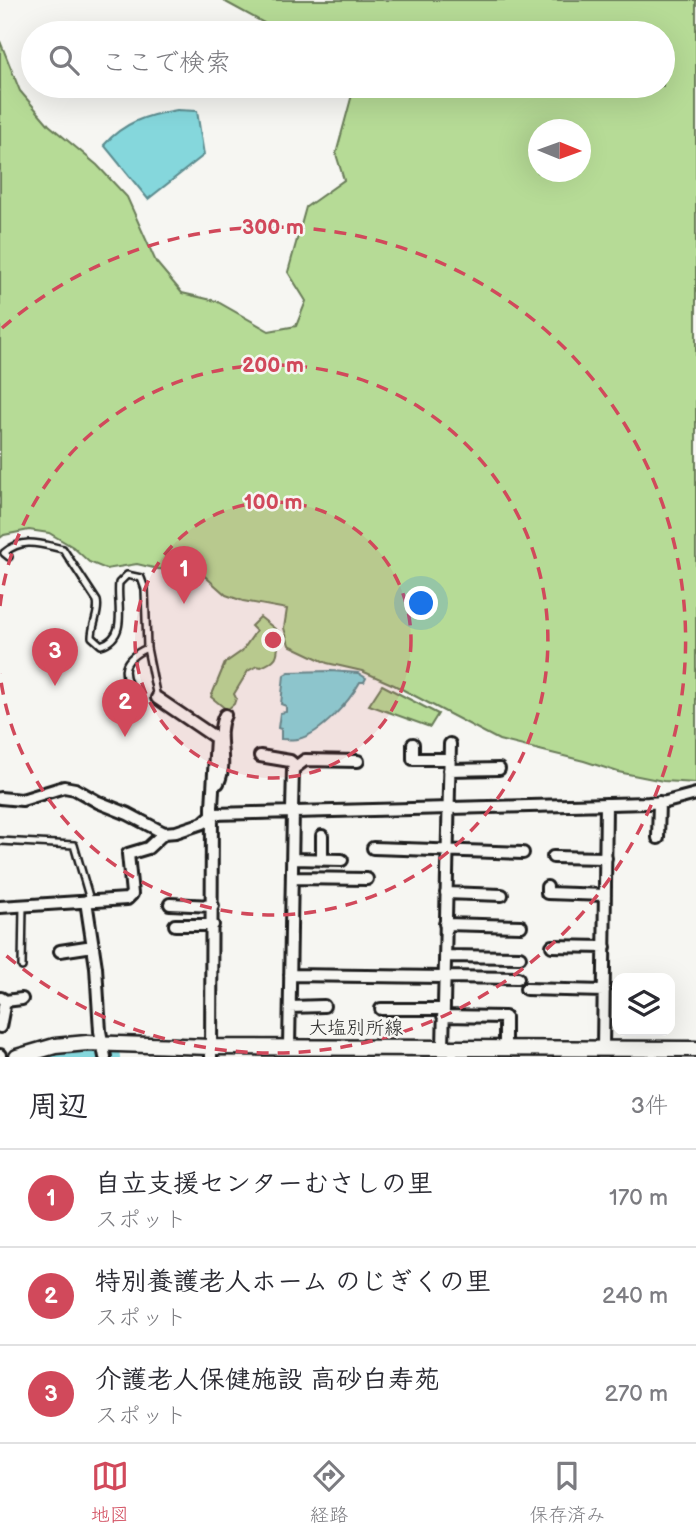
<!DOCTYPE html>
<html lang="ja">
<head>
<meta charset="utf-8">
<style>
	:root { --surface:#fff; --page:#f7f7f7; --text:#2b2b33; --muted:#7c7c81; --line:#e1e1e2; --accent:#d1495b }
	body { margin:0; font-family:"Balsamiq Sans","Klee One",sans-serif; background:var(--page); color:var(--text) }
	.controls { position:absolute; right:21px; bottom:21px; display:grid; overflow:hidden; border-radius:14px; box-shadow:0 7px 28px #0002 }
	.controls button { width:63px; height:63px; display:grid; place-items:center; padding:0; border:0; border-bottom:2px solid var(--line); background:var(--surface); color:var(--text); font:35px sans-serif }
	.compass { position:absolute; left:528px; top:119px; width:63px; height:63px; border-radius:50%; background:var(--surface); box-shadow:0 7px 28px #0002; rotate:91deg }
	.you { position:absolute; left:422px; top:604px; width:24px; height:24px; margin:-18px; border:5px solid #fff; border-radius:50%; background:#1a73e8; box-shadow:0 0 0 10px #1a73e833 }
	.badge { display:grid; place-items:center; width:46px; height:46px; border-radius:50%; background:var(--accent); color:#fff; font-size:23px; font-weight:700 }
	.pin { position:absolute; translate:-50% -58px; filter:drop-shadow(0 2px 4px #0008) }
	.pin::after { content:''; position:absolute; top:37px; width:24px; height:21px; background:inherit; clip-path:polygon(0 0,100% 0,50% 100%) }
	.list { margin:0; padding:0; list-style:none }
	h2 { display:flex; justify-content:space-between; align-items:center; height:91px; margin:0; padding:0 28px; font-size:30px }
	h2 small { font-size:23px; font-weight:400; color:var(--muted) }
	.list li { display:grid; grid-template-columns:46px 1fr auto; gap:21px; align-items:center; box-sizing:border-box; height:98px; padding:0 28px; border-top:2px solid var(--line) }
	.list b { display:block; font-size:26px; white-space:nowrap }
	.list p { margin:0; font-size:23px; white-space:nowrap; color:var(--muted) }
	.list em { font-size:23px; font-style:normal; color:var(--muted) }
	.icon { flex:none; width:38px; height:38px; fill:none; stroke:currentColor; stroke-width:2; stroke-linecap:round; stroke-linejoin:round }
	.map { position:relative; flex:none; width:696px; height:1057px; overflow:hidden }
	.search { position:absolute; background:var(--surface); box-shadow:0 7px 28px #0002; left:21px; right:21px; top:21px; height:77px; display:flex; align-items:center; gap:18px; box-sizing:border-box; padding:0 24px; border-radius:38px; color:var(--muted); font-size:26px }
	.sheet { height:385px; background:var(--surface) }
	nav { display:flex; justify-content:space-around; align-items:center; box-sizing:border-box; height:98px; border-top:2px solid var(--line); background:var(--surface); font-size:19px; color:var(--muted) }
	nav a { display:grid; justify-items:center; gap:4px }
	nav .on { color:var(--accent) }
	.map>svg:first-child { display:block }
	.green { fill:#b6db96; stroke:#697c59; stroke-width:2; fill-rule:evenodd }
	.water { fill:#85d7dc; stroke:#5b8c8f; stroke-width:2 }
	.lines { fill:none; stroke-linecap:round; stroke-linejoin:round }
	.river { stroke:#85d7dc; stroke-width:16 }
	.lane-casing { stroke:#1c1c1c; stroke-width:10 }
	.street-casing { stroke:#1c1c1c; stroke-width:16 }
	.secondary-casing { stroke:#1c1c1c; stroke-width:19 }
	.lane { stroke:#f6f6f2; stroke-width:5 }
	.street { stroke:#f6f6f2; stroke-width:10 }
	.secondary { stroke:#f6f6f2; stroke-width:14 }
	.ring { fill:none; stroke:#d1495b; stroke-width:3.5; stroke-dasharray:12 9 }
	.labels { text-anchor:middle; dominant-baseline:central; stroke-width:5; stroke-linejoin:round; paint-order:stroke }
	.street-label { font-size:19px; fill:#1c1c1c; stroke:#f6f6f2 }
	.centre { fill:#d1495b; stroke:#f6f6f2; stroke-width:3.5 }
	.ring-label { font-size:21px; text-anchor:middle; font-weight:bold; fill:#d1495b; stroke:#f6f6f2; stroke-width:5; stroke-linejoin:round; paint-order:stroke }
</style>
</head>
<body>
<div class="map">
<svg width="696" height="1057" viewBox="0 0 696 1057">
	<rect width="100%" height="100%" fill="#f6f6f2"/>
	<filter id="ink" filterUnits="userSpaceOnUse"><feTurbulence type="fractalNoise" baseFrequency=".0143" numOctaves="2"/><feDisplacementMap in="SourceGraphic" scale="14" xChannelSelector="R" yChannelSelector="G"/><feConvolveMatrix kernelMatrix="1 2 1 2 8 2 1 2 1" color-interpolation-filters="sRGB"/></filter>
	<g filter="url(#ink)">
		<path class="green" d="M 222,0 L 696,0 L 696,783 L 663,781 L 618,772 L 584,761 L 499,740 L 394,685 L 362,671 L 327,663 L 289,645 L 284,628 L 287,609 L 243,601 L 226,595 L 200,572 L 158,569 L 137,564 L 106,569 L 89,562 L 73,547 L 49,533 L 29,530 L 4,535 L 0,538 L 0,41 L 20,91 L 49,125 L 97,165 L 127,197 L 156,262 L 182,293 L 216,301 L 269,331 L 296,326 L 306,301 L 288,272 L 306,207 L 344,180 L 336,154 L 353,91 L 349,86 L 663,86 L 663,33 L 290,33 L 275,29 ZM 538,130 L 580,130 L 580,172 L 538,172 Z
			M 260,617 L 279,632 C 276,652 283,658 261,667 L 257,666 L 248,671 L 234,694 L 236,698 L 234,704 L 227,710 L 211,697 L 225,663 L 242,651 L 256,631 L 251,626 Z
			M 382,685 L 438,714 L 430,727 L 369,705 Z"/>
		<path class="water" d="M 177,110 L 197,111 L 204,155 L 148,199 L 104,145 C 124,122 147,115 177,110 Z
			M 331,671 L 358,673 L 366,678 L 364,682 L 360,682 C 349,702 321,734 298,739 C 293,740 286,739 281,739 L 281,729 L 278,728 L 280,713 L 286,712 L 286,706 L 281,704 L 284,675 L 289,672 Z"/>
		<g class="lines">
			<path class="river" d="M 56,1057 L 83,1053 L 111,1054 L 112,1057"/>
			<g class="lane-casing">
				<path id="lane" d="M 9,557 L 4,553 C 23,537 40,544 63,549 L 97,601 C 100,612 92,624 92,637 L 101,645 C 129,637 116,603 119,583 L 127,575 L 141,578 L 145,589 L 147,648 L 157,698
					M 138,703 C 125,678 114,663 147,648
					M 0,841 L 74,845 L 90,900
					M 22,967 L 23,905"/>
			</g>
			<g class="street-casing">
				<path id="street" d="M 157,698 L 216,738 L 212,807 L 211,1057
					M 413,744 L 413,759 L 449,759
					M 260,756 L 290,761 L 296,766
					M 449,770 L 499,769
					M 218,783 C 229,762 214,735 225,715
					M 0,798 L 22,800 L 64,787 L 75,789 L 98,802 L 128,814 L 164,833 L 176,832 L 203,823 L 213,814 L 648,803 L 666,802 L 696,794
					M 292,810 L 293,769 L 305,760 L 358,761
					M 658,838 L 659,802
					M 373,848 L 523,853
					M 553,857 L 606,858
					M 292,859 L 342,860
					M 322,860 L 322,836
					M 292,878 L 367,879
					M 547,887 L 547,893 L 605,895
					M 446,893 L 502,895
					M 86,901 L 96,967 L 100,1031 L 105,1057
					M 170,904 L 213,906
					M 0,907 L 127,899 L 132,894 L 128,854 L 148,848 L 164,833
					M 445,924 L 521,926
					M 175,925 L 213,925
					M 552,946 L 605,947
					M 60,951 L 93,946
					M 445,956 L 520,957
					M 290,975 L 518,978
					M 526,989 L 604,991
					M 1,998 L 5,1001 L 22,999
					M 290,1007 L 324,1006
					M 381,1009 L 444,1009
					M 443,1016 L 505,1017 L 505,1048
					M 0,1027 L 5,1001
					M 289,1047 L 293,810
					M 443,1048 L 450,744
					M 603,1049 L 606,804
					M 0,1055 L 0,1057"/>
			</g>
			<g class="secondary-casing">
				<path id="secondary" d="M 17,1057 L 55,1046 L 87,1043 L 210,1047 L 696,1049"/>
			</g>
			<use href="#lane" class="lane"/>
			<use href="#street" class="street"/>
			<use href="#secondary" class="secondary"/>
		</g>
	</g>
	<circle cx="273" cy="640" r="138" fill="#d1495b" fill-opacity=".12"/>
	<g class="ring">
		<circle cx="273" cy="640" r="138"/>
		<path d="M0 606A275 275 0 1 1 0 674"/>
		<path d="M2 328A413 413 0 1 1 2 952"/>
	</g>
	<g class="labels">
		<g class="street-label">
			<text x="356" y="1028">大塩別所線</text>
		</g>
	</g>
	<circle cx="273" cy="640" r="10" class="centre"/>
	<g class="ring-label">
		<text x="273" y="234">300 m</text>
		<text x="273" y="372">200 m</text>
		<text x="273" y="509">100 m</text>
	</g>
</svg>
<div class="controls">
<button><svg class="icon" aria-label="layers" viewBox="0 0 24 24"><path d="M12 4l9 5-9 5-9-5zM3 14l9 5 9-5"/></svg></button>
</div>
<svg class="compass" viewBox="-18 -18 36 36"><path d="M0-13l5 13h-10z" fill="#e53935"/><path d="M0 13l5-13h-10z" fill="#7c7c81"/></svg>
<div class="you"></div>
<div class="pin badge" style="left:184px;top:604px">1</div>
<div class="pin badge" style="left:125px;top:737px">2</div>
<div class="pin badge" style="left:55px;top:686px">3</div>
<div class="search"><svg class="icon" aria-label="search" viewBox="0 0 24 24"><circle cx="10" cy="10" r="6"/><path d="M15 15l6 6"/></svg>ここで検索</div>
</div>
<section class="sheet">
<h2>周辺<small>3件</small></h2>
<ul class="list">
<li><span class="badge">1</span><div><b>自立支援センターむさしの里</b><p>スポット</p></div><em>170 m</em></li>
<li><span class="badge">2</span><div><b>特別養護老人ホーム のじぎくの里</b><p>スポット</p></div><em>240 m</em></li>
<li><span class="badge">3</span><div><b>介護老人保健施設 高砂白寿苑</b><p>スポット</p></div><em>270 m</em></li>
</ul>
</section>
<nav>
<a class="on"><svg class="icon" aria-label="map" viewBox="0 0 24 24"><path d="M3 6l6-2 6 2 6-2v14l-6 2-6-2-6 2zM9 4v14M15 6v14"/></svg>地図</a>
<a><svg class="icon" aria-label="directions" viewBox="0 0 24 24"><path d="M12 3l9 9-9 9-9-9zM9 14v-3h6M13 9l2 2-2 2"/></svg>経路</a>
<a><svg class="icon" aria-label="saved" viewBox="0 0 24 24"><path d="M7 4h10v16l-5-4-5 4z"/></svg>保存済み</a>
</nav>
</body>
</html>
